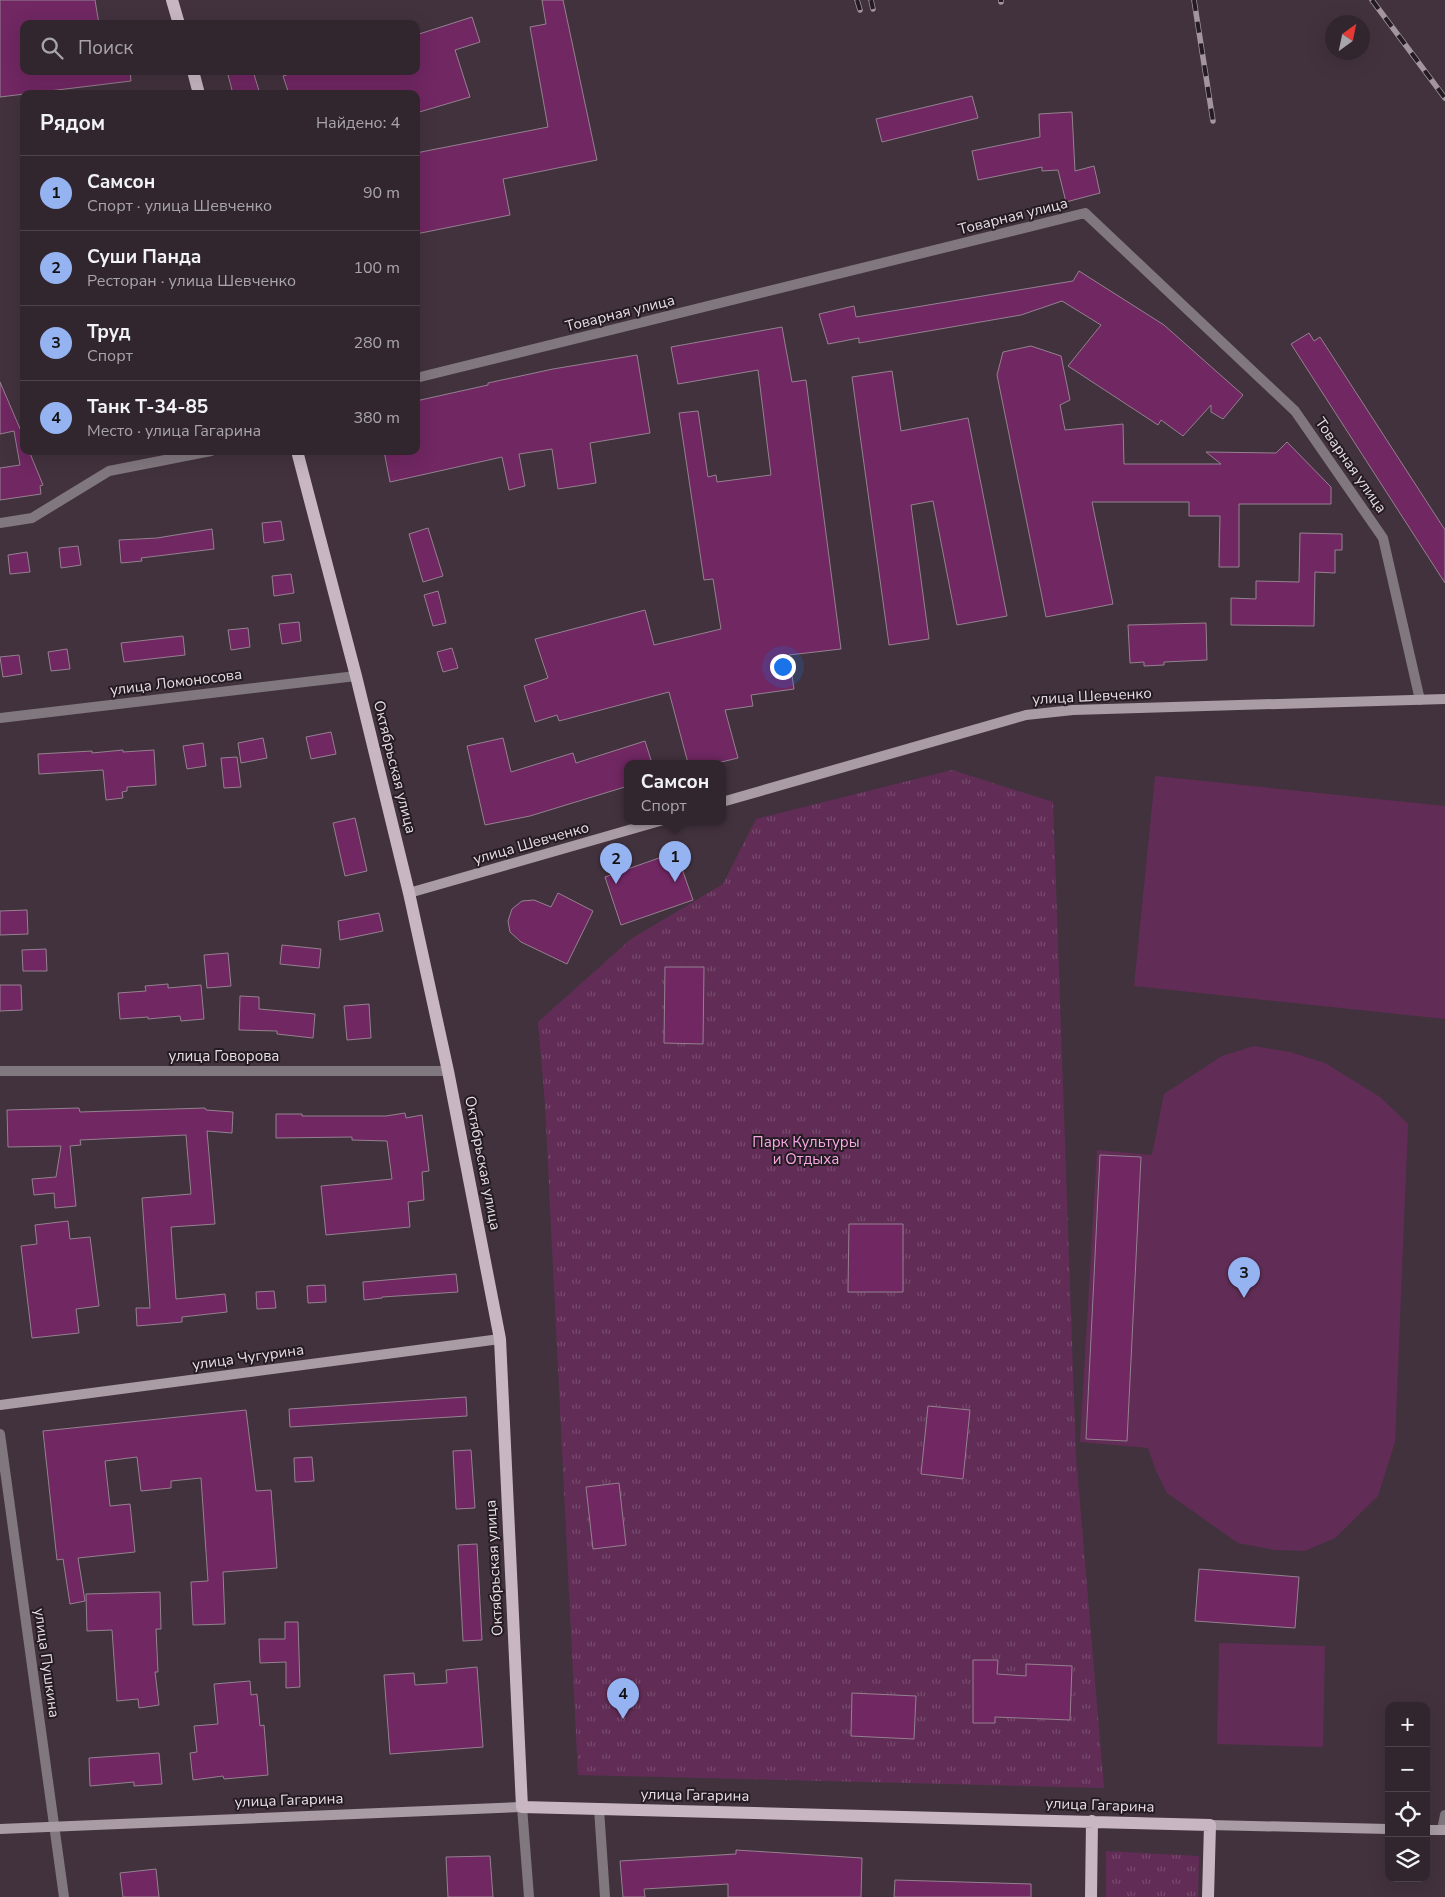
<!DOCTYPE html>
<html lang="ru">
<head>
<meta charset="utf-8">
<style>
	:root { --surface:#32262e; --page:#3d323a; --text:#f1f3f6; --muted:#a8a5aa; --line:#4d434a; --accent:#95b2f1 }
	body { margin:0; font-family:"Nunito Sans",sans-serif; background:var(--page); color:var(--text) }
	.controls { position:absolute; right:15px; bottom:15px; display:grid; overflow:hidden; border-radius:10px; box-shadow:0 5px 20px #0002 }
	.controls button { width:45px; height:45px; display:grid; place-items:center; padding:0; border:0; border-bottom:1px solid var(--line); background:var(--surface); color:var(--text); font:25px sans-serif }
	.compass { position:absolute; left:1325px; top:15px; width:45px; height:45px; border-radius:50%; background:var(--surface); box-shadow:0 5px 20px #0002; rotate:33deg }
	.you { position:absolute; left:782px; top:666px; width:18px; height:18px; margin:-12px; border:4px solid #fff; border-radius:50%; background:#1a73e8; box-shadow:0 0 0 8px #1a73e833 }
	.badge { display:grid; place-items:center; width:32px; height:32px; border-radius:50%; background:var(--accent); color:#111; font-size:16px; font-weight:700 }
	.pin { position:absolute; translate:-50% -41px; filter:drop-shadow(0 1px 2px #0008) }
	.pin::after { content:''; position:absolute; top:26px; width:18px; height:15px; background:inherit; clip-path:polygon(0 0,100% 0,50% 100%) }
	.popup { position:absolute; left:624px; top:760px; width:102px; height:65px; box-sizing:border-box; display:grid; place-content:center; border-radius:10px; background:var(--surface); filter:drop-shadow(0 1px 4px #0005); font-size:16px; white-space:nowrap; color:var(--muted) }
	.popup b { font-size:19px; color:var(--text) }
	.popup::after { content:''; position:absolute; left:50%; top:100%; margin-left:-10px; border:10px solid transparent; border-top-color:var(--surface) }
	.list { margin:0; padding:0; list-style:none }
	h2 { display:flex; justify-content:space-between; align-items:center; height:65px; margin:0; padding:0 20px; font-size:21px }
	h2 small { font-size:16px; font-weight:400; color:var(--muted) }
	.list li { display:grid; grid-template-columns:32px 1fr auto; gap:15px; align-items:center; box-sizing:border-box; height:75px; padding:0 20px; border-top:1px solid var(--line) }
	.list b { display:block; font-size:19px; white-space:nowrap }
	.list p { margin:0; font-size:16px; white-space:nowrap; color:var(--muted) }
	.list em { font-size:16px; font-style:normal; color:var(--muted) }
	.icon { flex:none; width:28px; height:28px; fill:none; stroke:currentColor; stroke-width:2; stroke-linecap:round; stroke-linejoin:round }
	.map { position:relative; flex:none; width:1445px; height:1897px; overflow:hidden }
	.search { position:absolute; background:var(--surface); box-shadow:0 5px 20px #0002; left:20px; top:20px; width:400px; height:55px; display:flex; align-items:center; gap:12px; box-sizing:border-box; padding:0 18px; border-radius:10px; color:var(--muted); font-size:19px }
	.panel { position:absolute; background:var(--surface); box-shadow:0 5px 20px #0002; left:20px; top:90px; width:400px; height:365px; border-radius:10px }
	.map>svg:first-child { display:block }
	.park { fill:url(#park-tufts) }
	.pitch { fill:#612d56 }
	.building { fill:#702762; stroke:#94818f }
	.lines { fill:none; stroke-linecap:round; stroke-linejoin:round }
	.street { stroke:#80787e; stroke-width:10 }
	.secondary { stroke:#a99ca5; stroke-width:10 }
	.primary { stroke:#c8b7c3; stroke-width:12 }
	.rail-casing { stroke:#a2959e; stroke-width:5.5 }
	.rail { stroke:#241c22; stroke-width:4; stroke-dasharray:11; stroke-linecap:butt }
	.labels { text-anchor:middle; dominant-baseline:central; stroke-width:4; stroke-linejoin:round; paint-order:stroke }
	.street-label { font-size:15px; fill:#e7dde4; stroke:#241c22 }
	.park-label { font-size:15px; fill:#f9a6e5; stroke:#241c22 }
</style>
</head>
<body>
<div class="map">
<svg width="1445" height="1897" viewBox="0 0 1445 1897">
	<defs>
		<pattern id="park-tufts" width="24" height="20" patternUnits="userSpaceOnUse" patternTransform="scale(1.25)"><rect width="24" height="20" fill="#612d56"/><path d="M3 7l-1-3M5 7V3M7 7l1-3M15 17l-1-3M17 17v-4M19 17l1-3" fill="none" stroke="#784b6e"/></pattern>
	</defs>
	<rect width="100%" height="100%" fill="#42323e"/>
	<path class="park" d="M 952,770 L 1053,802 L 1076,1457 L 1104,1788 L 578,1775 L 545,1104 L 538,1022 L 631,939 L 723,884 L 756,819 Z
		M 1106,1851 L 1199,1856 L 1198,1897 L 1106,1897 Z"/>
	<path class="pitch" d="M 1155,776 L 1445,806 L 1445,1019 L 1134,986 Z
		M 1254,1046 L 1290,1052 L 1325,1063 L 1380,1097 L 1408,1124 L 1395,1442 L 1378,1496 L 1335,1538 L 1305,1551 L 1275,1550 L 1238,1543 L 1167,1493 L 1156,1471 L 1148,1448 L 1080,1442 L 1097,1150 L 1152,1155 L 1164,1094 L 1222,1056 Z
		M 1219,1643 L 1325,1646 L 1323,1747 L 1217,1744 Z"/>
	<path class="building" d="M 0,0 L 95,0 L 99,24 L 24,24 L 24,71 L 130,71 L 131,81 L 0,97 Z
		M 542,0 L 563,0 L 597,160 L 503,179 L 510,215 L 416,234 L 416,153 L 548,127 L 530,27 L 546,24 Z
		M 472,17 L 480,42 L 455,50 L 470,97 L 416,113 L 416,94 L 289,94 L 283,76 L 299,71 L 416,71 L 416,35 Z
		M 227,71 L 253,71 L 260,94 L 233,94 Z
		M 972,96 L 978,118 L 882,142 L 876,119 Z
		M 1072,112 L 1075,171 L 1094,166 L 1100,193 L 1066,202 L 1058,170 L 1042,171 L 1042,167 L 978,180 L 972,151 L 1040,137 L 1039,114 Z
		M 1079,271 L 1164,325 L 1243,395 L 1223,419 L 1211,412 L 1211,405 L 1183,436 L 1161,420 L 1158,425 L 1068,366 L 1101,325 L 1062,301 L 1021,315 L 859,343 L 859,338 L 828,344 L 819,314 L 854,306 L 856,317 L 1073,281 Z
		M 782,327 L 792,382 L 806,380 L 841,649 L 789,655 L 794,689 L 751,695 L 753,706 L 725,710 L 738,758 L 717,763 L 688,763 L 669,692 L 559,721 L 557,715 L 535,722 L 524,686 L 548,678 L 535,639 L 645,610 L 654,645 L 721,629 L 713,579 L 704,580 L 679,413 L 698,411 L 708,477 L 716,475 L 717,482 L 771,475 L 758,370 L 678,384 L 671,347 Z
		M 1309,333 L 1314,341 L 1320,337 L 1445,530 L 1445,583 L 1291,344 Z
		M 1031,346 L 1061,356 L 1070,400 L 1060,405 L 1065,430 L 1123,424 L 1124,464 L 1221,464 L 1206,452 L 1276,453 L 1287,442 L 1331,487 L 1331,504 L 1239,504 L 1239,567 L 1219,567 L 1220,516 L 1189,516 L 1189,502 L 1092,502 L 1113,604 L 1046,617 L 997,375 L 1003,352 Z
		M 637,355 L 650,433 L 590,443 L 596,483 L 558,489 L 552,449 L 519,454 L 525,486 L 509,490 L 502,457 L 390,482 L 384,451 L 416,451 L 416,401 L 488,385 L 488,383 L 553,369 Z
		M 892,371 L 901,431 L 968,418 L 1007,616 L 957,625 L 933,501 L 911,505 L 929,639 L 889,645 L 852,377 Z
		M 0,382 L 24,438 L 24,451 L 29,451 L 43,485 L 40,486 L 41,494 L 0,500 L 0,468 L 20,465 L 14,431 L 0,434 Z
		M 281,521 L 284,540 L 264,543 L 262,523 Z
		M 428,528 L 443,576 L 423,582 L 409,534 Z
		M 212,529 L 214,549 L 141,558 L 142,561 L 121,563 L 119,540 L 157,538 Z
		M 1300,533 L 1342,534 L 1342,550 L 1335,550 L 1335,573 L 1315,572 L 1314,626 L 1231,625 L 1231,598 L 1256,599 L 1256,581 L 1299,582 Z
		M 78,546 L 81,565 L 61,568 L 59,548 Z
		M 27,552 L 30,572 L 10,574 L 8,555 Z
		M 291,574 L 294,593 L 274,596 L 272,576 Z
		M 438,591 L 446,623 L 433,626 L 424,595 Z
		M 299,622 L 301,641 L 282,644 L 279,624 Z
		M 1206,623 L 1207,660 L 1164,662 L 1164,665 L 1144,666 L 1144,662 L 1130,663 L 1128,625 Z
		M 248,628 L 250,647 L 231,650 L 228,630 Z
		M 183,636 L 185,655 L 124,662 L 121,643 Z
		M 452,648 L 458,668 L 443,672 L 437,652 Z
		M 67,649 L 70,669 L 51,671 L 48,652 Z
		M 19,655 L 22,674 L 3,677 L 0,657 Z
		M 331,732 L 336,754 L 311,759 L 306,737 Z
		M 263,738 L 267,758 L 241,763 L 238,743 Z
		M 503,738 L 511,772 L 573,753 L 576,763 L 645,741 L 652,763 L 628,763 L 628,786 L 530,816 L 485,825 L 467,746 Z
		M 203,743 L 206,766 L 187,769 L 183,746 Z
		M 123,750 L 123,752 L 154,750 L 156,785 L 127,787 L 127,791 L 122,792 L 123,798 L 106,800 L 103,770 L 39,774 L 38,754 L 92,751 L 92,753 Z
		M 237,757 L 241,787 L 224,788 L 221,758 Z
		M 355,818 L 367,871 L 345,876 L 333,823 Z
		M 676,852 L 693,900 L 621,925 L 605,877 Z
		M 558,893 L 593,911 L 567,964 L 521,942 L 510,932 L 508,921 L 512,909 L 522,901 L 534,900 L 551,907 Z
		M 27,910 L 28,934 L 0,935 L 0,911 Z
		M 379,913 L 383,931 L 340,940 L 338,921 Z
		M 282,945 L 321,949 L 319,968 L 280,964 Z
		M 46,949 L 47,971 L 23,971 L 22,950 Z
		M 228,953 L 231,986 L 207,988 L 204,955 Z
		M 665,967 L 704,967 L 703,1044 L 664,1043 Z
		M 168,984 L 168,988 L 201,985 L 204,1019 L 181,1021 L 180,1016 L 148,1019 L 148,1017 L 120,1019 L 118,993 L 146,991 L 145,986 Z
		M 0,985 L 21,985 L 22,1010 L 0,1011 Z
		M 240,996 L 259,997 L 259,1009 L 315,1014 L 313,1038 L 277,1034 L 277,1031 L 239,1030 Z
		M 369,1004 L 371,1038 L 347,1040 L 344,1006 Z
		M 79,1108 L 80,1112 L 205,1108 L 206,1110 L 233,1112 L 232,1133 L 207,1131 L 215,1224 L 171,1227 L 176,1299 L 225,1294 L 227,1312 L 182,1317 L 182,1322 L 137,1326 L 136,1308 L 150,1308 L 142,1198 L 191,1194 L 186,1135 L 80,1140 L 81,1145 L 70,1146 L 76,1206 L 55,1208 L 54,1193 L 34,1195 L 32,1179 L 56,1177 L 61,1146 L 8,1147 L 7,1110 Z
		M 405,1113 L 406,1118 L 422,1115 L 429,1171 L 422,1172 L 424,1200 L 408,1202 L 410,1227 L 326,1235 L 321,1186 L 392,1179 L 387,1141 L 352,1140 L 352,1137 L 276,1138 L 276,1114 L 302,1114 L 302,1116 L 386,1116 Z
		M 1100,1155 L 1141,1157 L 1127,1441 L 1086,1439 Z
		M 68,1221 L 70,1239 L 90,1237 L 99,1306 L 76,1309 L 79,1333 L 32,1338 L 21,1246 L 37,1244 L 35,1225 Z
		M 849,1224 L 903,1224 L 903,1292 L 848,1292 Z
		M 456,1274 L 458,1292 L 382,1297 L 382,1298 L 364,1300 L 363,1282 Z
		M 325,1285 L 326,1302 L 308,1303 L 307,1286 Z
		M 274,1291 L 276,1308 L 257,1309 L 256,1292 Z
		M 466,1397 L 467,1416 L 290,1427 L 289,1409 Z
		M 928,1406 L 970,1410 L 963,1479 L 921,1474 Z
		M 246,1410 L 256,1491 L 271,1490 L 277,1568 L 223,1572 L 225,1624 L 193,1625 L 191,1582 L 208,1581 L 201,1478 L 171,1481 L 171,1488 L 141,1491 L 137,1457 L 105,1461 L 110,1506 L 130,1504 L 135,1552 L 78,1558 L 85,1601 L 70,1604 L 63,1559 L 57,1560 L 43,1431 Z
		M 471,1450 L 475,1508 L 456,1509 L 453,1451 Z
		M 312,1457 L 314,1481 L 295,1482 L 294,1458 Z
		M 619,1483 L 626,1545 L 593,1549 L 586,1487 Z
		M 477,1544 L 482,1640 L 463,1641 L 458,1545 Z
		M 1199,1569 L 1299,1577 L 1295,1628 L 1195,1621 Z
		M 160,1592 L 161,1629 L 156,1629 L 158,1672 L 155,1672 L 159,1705 L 139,1708 L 138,1699 L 117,1701 L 112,1630 L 87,1631 L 86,1594 Z
		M 285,1622 L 298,1622 L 300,1687 L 286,1688 L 286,1662 L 260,1663 L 259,1639 L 285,1639 Z
		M 973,1660 L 998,1660 L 997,1674 L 1026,1676 L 1026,1664 L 1072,1666 L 1070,1720 L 995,1717 L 995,1723 L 973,1723 Z
		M 477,1667 L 483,1747 L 390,1754 L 384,1675 L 414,1673 L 415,1685 L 447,1683 L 446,1670 Z
		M 250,1681 L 251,1695 L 257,1694 L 260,1726 L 264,1725 L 268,1775 L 224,1779 L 223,1776 L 193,1780 L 190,1753 L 197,1752 L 194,1726 L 218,1724 L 214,1684 Z
		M 852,1693 L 916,1696 L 914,1739 L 851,1736 Z
		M 159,1753 L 162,1784 L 134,1786 L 134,1782 L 90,1786 L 89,1758 Z
		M 736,1850 L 862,1858 L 861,1897 L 728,1897 L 728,1884 L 644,1889 L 645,1897 L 623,1897 L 620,1861 L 736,1854 Z
		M 490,1856 L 493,1897 L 448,1897 L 446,1857 Z
		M 156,1869 L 159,1897 L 123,1897 L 120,1873 Z
		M 895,1880 L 1031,1884 L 1031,1897 L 894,1897 Z"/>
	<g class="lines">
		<path class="street" d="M 416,378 L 1085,213 L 1295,411 L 1383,538 L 1420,700
			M 0,523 L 32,518 L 109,471 L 211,451
			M 0,718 L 356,676
			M 0,1071 L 448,1071
			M 0,1434 L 64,1897
			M 522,1807 L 529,1897
			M 599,1809 L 605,1897
			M 1442,1830 L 1445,1815"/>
		<path class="secondary" d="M 722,802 L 1026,715 L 1073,710 L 1445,699
			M 409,893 L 660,821
			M 0,1405 L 500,1339
			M 1210,1825 L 1389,1829
			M 0,1829 L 522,1807
			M 1426,1830 L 1445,1830"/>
		<path class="primary" d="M 172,0 L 179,24
			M 193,71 L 199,94
			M 297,451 L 356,676 L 409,893 L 448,1071 L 500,1339 L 522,1807 L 1210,1825 L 1208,1897
			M 1091,1897 L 1092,1821"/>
		<g class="rail-casing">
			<path id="rail" d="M 857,0 L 860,10
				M 871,0 L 873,9
				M 1001,0 L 1001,2
				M 1194,0 L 1213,121
				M 1372,0 L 1445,98"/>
		</g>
		<use href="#rail" class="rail"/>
	</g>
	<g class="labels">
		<g class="street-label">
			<text transform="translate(1013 216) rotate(-14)">Товарная улица</text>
			<text transform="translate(620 313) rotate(-14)">Товарная улица</text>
			<text transform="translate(1351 465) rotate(55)">Товарная улица</text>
			<text transform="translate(176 682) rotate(-7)">улица Ломоносова</text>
			<text transform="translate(1092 696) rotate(-3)">улица Шевченко</text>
			<text transform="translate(395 767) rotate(76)">Октябрьская улица</text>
			<text transform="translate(531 843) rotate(-16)">улица Шевченко</text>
			<text x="224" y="1056">улица Говорова</text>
			<text transform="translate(483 1163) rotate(79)">Октябрьская улица</text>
			<text transform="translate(248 1357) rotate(-8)">улица Чугурина</text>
			<text transform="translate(494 1568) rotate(-93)">Октябрьская улица</text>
			<text transform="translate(47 1663) rotate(82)">улица Пушкина</text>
			<text transform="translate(695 1795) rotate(1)">улица Гагарина</text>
			<text transform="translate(289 1800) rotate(-2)">улица Гагарина</text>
			<text transform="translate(1100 1805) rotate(2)">улица Гагарина</text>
		</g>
		<g class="park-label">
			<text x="806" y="1142">Парк Культуры<tspan x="806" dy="17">и Отдыха</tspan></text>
		</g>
	</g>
</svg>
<div class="controls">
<button>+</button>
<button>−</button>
<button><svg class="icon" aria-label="locate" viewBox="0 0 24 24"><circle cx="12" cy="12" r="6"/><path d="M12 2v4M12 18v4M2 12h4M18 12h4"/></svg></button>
<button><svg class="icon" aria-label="layers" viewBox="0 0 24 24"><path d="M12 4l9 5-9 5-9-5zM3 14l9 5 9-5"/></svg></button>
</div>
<svg class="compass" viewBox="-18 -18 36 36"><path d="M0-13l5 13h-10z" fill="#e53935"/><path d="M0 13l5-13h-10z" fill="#a8a5aa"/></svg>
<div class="you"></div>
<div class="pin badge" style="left:675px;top:882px">1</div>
<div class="popup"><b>Самсон</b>Спорт</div>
<div class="pin badge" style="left:616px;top:884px">2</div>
<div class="pin badge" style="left:1244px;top:1298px">3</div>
<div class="pin badge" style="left:623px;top:1719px">4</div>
<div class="search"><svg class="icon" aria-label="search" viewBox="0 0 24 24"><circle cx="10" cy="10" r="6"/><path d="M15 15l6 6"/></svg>Поиск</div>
<section class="panel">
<h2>Рядом<small>Найдено: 4</small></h2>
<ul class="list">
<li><span class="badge">1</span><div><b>Самсон</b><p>Спорт · улица Шевченко</p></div><em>90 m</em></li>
<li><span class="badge">2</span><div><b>Суши Панда</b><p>Ресторан · улица Шевченко</p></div><em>100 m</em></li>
<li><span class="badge">3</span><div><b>Труд</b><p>Спорт</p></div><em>280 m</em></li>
<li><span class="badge">4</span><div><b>Танк Т-34-85</b><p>Место · улица Гагарина</p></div><em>380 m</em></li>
</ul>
</section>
</div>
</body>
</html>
